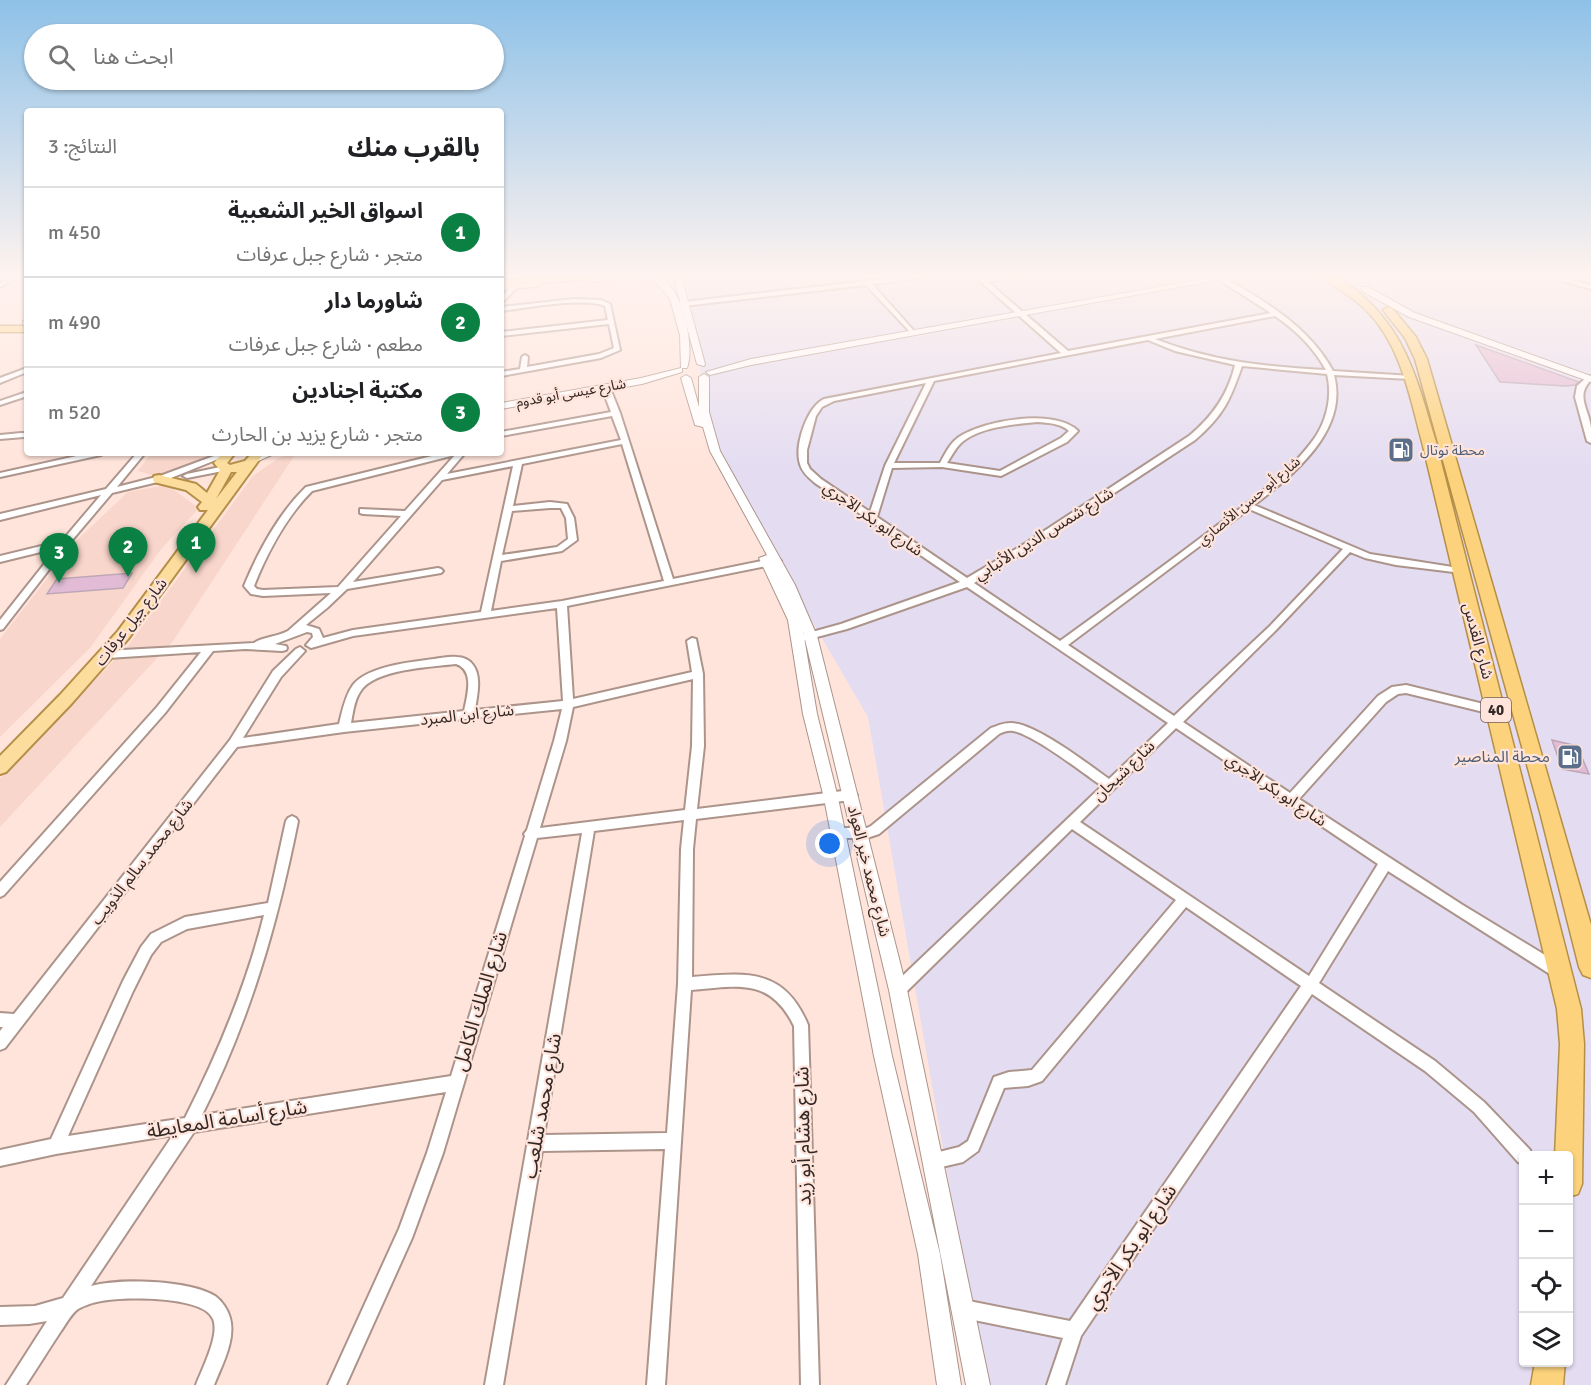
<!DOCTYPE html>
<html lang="ar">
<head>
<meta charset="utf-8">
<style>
	:root { --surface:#fff; --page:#f2f2f2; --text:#202124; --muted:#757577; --line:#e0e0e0; --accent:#0b8043 }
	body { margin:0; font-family:Signika,"Noto Sans Arabic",sans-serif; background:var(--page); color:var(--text); direction:rtl }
	.controls { position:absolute; right:18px; bottom:18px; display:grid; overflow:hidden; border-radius:6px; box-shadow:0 2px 4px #0004 }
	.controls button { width:54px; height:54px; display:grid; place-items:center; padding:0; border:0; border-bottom:2px solid var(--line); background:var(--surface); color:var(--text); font:30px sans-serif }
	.you { position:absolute; left:830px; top:844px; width:21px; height:21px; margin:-15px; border:4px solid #fff; border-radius:50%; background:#1a73e8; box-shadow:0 0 0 9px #1a73e833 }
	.badge { display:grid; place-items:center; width:39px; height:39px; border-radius:50%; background:var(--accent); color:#fff; font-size:20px; font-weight:700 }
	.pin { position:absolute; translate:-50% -50px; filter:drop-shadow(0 2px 3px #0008) }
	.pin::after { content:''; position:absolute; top:32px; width:21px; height:18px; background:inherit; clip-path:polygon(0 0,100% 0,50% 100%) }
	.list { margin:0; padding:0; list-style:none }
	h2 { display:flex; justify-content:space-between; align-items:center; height:78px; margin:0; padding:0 24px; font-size:26px }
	h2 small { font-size:20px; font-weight:400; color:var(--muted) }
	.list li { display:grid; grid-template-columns:39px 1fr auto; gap:18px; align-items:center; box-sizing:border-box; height:90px; padding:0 24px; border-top:2px solid var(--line) }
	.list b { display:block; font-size:22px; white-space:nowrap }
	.list p { margin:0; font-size:20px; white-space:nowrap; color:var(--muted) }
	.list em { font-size:20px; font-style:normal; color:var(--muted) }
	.icon { flex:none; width:33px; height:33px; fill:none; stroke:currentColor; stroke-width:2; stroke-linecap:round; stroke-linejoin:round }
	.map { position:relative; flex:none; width:1591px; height:1385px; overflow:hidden; direction:ltr }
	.search { position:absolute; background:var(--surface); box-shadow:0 2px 4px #0004; left:24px; top:24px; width:480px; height:66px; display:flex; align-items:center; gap:15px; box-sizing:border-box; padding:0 21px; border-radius:33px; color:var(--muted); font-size:22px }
	.panel { position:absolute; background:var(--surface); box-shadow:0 2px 4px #0004; left:24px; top:108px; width:480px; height:348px; border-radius:6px; direction:rtl }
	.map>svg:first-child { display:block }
	.built { fill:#f9d6cb }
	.industrial { fill:#e4ddf2; fill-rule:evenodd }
	.building { fill:#e2bcd6; stroke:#bda7b6; stroke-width:1.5 }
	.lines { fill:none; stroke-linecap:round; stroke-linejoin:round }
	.minor-casing { stroke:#ac948b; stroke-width:4 }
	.tertiary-casing { stroke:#ac948b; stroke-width:2 }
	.secondary-casing { stroke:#ac948b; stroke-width:3 }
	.primary-casing { stroke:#b58f48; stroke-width:4 }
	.trunk-casing { stroke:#b58f48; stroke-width:3 }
	.minor { fill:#fff; fill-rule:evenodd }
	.tertiary { fill:#fff; fill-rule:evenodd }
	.secondary { fill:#feeece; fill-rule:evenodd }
	.primary { fill:#fddd9d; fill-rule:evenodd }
	.trunk { fill:#fcd27c; fill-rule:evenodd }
	.labels { text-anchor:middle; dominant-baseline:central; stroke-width:4.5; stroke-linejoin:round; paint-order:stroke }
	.far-street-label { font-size:14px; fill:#322825; stroke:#ffe4db }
	.far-service-label { font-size:14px; fill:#4e5e75; stroke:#ffe4db; text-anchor:start }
	.shield { fill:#ffe4db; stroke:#70605c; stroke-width:1.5 }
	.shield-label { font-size:15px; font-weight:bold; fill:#322825 }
	.street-label { font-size:16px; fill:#322825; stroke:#ffe4db }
	.service-label { font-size:16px; fill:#4e5e75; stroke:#ffe4db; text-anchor:end }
	.near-street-label { font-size:20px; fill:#322825; stroke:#ffe4db }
</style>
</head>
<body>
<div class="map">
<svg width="1591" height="1385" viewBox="0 0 1591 1385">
	<rect width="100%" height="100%" fill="#ffe4db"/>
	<path class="built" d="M 151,453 L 218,453 L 192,465 L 155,476 L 138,471 Z
		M 292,453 L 296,453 L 173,641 L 0,827 L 0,778 L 127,647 L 253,476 L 277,459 Z
		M 167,485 L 199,508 L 162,548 L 90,648 L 0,737 L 0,639 L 77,540 L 128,492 Z"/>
	<path class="industrial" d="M 691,274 L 1591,274 L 1591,1385 L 984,1385 L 868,717 L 711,448 L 687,275 ZM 1524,1156 L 1568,1156 L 1568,1362 L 1524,1362 Z"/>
	<path class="building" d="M 1476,345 L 1579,382 L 1575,385 L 1566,386 L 1500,382 Z
		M 1391,441 L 1408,444 L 1412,459 L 1394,456 Z
		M 132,573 L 123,588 L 47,594 L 57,579 Z
		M 1552,740 L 1577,746 L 1589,774 L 1562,769 Z"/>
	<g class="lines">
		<g class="minor-casing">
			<path id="minor" d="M 16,274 L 24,274 L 0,287 L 0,283 Z
				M 972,274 L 979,274 L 984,279 L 1016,274 L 1032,274 L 988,282 L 1068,351 L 1271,313 L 1210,274 L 1218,274 C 1261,299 1308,325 1333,371 L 1412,376 L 1412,378 L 1410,379 L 1334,375 C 1349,431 1293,475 1254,505 L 1370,554 L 1459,568 L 1462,569 L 1464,571 L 1462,573 L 1396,565 L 1365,558 L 1350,552 L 1276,630 L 1183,722 L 1290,793 L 1378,696 L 1392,687 L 1406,685 L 1500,708 L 1501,711 L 1500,714 L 1496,715 L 1406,693 L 1398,694 L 1386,702 L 1299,799 L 1461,904 L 1563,966 L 1565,971 L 1563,976 L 1558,977 L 1553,976 L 1388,871 L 1319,983 L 1435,1061 L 1484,1102 L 1530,1150 L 1532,1156 L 1524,1156 L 1524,1164 L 1518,1162 L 1474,1112 L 1425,1071 L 1312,994 L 1081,1336 L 1065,1385 L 1047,1385 L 1063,1338 L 964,1318 L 958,1315 L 955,1309 L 958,1303 L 964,1300 L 1070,1321 L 1301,986 L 1186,907 L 1042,1081 L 1028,1086 L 1004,1088 L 978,1151 L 963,1162 L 933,1169 L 927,1167 L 925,1161 L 927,1155 L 959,1147 L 968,1141 L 994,1077 L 1009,1072 L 1032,1070 L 1176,900 L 1072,829 L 903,995 L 898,997 L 893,995 L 891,990 L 893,985 L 1102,786 C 1083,773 1033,734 1013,731 C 1008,730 1003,732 999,734 L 879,834 L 867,838 L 838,838 L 834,837 L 832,833 L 834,829 L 838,828 L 867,828 L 871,826 L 991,728 C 997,726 1003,723 1010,723 C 1034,722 1088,764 1109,779 L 1168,723 L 967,587 L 847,629 L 798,642 L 793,639 L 794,637 L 841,624 L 960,582 L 815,483 C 809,478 802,472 800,464 C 794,446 807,407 824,399 L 1061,353 ZM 1275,316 C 1296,330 1314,348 1326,370 C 1266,367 1211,361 1155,339 ZM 1148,340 L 1175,351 L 1235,365 C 1228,395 1212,417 1189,436 L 1026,543 L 967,578 L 877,517 L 892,468 L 942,467 L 1001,476 L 1067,442 L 1078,431 C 1056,408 984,420 959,437 C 950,443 945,454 940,463 L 894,463 L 934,381 ZM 1242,366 L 1327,374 C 1333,398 1326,424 1311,443 C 1285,477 1249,502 1215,527 C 1164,566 1112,603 1060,641 L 974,583 L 1032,547 L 1195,440 C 1224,415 1230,400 1242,366 ZM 926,383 L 885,466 L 870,512 L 821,479 L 810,469 L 807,463 L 807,450 L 816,416 L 822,407 L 834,401 ZM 1037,422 C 1049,423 1060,423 1069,431 L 1061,438 L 1000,471 L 947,463 C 951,457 955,449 960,444 C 977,427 1015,424 1037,422 ZM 1249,509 L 1343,549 L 1270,626 L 1174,716 L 1068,645 ZM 1176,728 L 1378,864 L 1309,976 L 1080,822 Z
				M 1537,274 L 1548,274 L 1591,285 L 1591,289 Z
				M 919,275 L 921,276 L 921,278 L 872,284 L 914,331 L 914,333 L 912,334 L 866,285 L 675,307 L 672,305 L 675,303 Z
				M 513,285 L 518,286 L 504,301 L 501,302 L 501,297 Z
				M 574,299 L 601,300 L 610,304 L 620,350 L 601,358 L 501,376 L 501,372 L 520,369 L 522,357 L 525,355 L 528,357 L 527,367 L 599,354 L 614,348 L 609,324 L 501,336 L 501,332 L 608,320 L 605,306 C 582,297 527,308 501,311 L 501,307 Z
				M 27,368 L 27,372 L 0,383 L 0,378 Z
				M 1591,376 L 1591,380 C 1575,396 1589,409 1591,428 C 1591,433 1591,438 1591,443 L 1587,441 L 1575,397 L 1577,386 L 1587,377 Z
				M 603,386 L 610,388 L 620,413 L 673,579 L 776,558 L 781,561 L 776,564 L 567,606 L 573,699 L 692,672 L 687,641 L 692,638 L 696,639 L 703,674 L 704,746 L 697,809 L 851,790 L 855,792 L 857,795 L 855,798 L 851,800 L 696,819 L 693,849 L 692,977 C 746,973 784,967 808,1025 L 819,1385 L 801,1385 L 794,1026 C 770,977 737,986 691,990 L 665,1385 L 647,1385 L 665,1149 L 542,1151 L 503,1385 L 485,1385 L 582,833 L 537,838 L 443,1153 L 412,1238 L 346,1385 L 328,1385 L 399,1229 L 427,1153 L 446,1092 L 194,1132 L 91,1286 C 120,1278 189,1280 215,1296 C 222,1301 228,1310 230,1318 C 236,1340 222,1365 214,1385 L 196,1385 C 202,1369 220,1335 213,1319 C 204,1296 129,1297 108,1300 C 98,1301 87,1304 78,1309 C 71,1314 66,1324 61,1331 C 49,1349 38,1367 26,1385 L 6,1385 L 47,1321 L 29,1324 L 0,1325 L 0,1307 L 35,1306 L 63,1298 L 173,1135 L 56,1154 L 0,1166 L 0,1150 L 51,1139 L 123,981 L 141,947 L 151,934 L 185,917 L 268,903 L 286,821 L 288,818 L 292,816 L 296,818 L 298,821 C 277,926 250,1019 202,1115 L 451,1076 L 525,836 L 524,834 L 527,830 L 554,741 L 562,709 L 473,718 L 469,720 L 466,719 L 344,732 L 237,747 L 5,1048 L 0,1050 L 0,1031 L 3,1027 L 0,1027 L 0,1013 L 14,1014 L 230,740 L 273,671 L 296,649 L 300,647 L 305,651 L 281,677 L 243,738 L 339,724 C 342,712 345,696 353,685 C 368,666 411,662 434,659 C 442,658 450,656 457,657 C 463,657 470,660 473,665 C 482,677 477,696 475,710 L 563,701 L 557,608 L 353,636 L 311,648 L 306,645 L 313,637 L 312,633 L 307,632 L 275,644 L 286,646 L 287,648 L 286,650 L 282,651 L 245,649 L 213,651 L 165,713 L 4,895 L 0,897 L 0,882 L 157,707 L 201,652 L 108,658 L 103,654 L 104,651 L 254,643 C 262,637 277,637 288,631 L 331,593 L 263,596 L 251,594 L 244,586 C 258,552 279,513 306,487 L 444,453 L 465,453 L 447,474 L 621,440 L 612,416 L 501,436 L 501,432 L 611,412 L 602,388 ZM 622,444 L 664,581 L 562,601 L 491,611 L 501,561 L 562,551 L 577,540 L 574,518 L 567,504 L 550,502 L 513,506 L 522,464 ZM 455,455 L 405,511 L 360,509 L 360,513 L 363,514 L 401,516 L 338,587 L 263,590 L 257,589 L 254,586 C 267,553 287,516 312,491 ZM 513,466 L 481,612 L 353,630 L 323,638 L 319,629 L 306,625 L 327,608 L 347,589 L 441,573 L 443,571 L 441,569 L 438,568 L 353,582 L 442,480 ZM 550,508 L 561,508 L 566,518 L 568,539 L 557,547 L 502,555 L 512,511 ZM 456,664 C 475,670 467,696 464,711 L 351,723 C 353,713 354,701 360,692 C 373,669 431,667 456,664 ZM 693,679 L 692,746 L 685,810 L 540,828 L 566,741 L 573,707 ZM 684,820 L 681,849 L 678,984 L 667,1133 L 544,1135 L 594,831 ZM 264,915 C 246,986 218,1053 185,1118 L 68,1136 L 133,991 L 151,955 L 161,942 L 187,929 Z
				M 27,392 L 27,396 L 0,405 L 0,401 Z
				M 21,433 L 24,433 L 24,437 L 0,439 L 0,435 Z
				M 90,453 L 105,453 L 101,455 L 0,477 L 0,473 Z
				M 137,453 L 145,453 L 117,487 L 160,476 L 222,453 L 233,453 L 166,480 L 112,493 L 68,545 L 3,629 L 0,630 L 0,620 L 57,548 L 0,562 L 0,556 L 62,541 L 101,495 L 0,520 L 0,514 L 106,489 Z
				M 225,466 L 228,466 L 228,470 L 187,478 L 183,476 L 187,474 Z"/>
		</g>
		<g class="tertiary-casing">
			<path id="tertiary" d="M 631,274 C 642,274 654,273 664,280 C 683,293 695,347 687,368 L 682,368 L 682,372 L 642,384 L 501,409 L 501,403 L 641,378 L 681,368 L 680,335 L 670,299 L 657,283 Z
				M 678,274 L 686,274 L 683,283 L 705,364 L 704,366 L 697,364 L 675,283 Z
				M 1232,274 L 1250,274 L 751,365 L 710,375 L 706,372 L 751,359 Z
				M 1362,287 L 1368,287 L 1415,313 L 1591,376 L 1591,382 L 1409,317 L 1362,291 Z
				M 27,320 L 27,325 L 23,325 L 23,321 Z
				M 704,374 L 709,377 L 709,412 L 720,451 L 795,585 L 817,636 L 907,990 L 990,1385 L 966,1385 L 889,990 L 803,631 L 817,714 L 838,798 L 892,1056 L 940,1254 L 961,1385 L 937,1385 L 918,1254 L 874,1056 L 824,798 L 803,714 L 788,620 L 759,558 L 767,555 L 710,451 L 703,427 L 695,425 L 681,378 L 686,375 L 691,378 L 699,407 L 699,377 Z
				M 262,453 L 276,453 L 256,462 L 251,459 Z"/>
		</g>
		<g class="secondary-casing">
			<path id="secondary" d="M 612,274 L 641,274 L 591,282 L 587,279 Z
				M 537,281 L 541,284 L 540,286 L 501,290 L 501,284 Z"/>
		</g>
		<g class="primary-casing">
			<path id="primary" d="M 222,453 L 235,453 L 227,463 L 230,465 L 245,461 L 252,453 L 264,453 L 128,639 L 72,703 L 6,772 L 0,774 L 0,756 L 60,695 L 118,631 L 208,510 L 200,510 L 198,507 L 202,502 L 186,490 L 154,482 L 153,479 L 154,476 L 159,475 L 196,484 L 207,493 L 220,470 L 214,463 ZM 231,472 L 237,472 L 216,499 Z"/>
		</g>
		<g class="trunk-casing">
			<path id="trunk" d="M 574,274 L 615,274 L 610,277 L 501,287 L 501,281 Z
				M 1319,274 C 1335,274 1347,283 1359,293 C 1408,334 1418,384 1436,442 L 1581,1009 L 1584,1044 L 1582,1184 L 1578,1194 L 1568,1197 L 1568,1156 L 1555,1156 L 1560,1044 L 1557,1009 L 1422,442 C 1410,397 1401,346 1367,311 C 1353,296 1333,288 1319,274 Z
				M 1388,307 L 1392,308 L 1416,337 L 1427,359 L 1591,925 L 1591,978 L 1583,975 L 1579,967 L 1540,812 L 1415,359 L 1405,338 L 1383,310 Z
				M 0,326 L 27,326 L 27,332 L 0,332 Z
				M 1535,1362 L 1565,1362 L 1563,1385 L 1531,1385 Z"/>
		</g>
		<use href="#minor" class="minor"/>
		<use href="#tertiary" class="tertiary"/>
		<use href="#secondary" class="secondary"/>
		<use href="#primary" class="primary"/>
		<use href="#trunk" class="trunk"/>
	</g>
	<linearGradient id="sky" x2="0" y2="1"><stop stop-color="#8ec1e8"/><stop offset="0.59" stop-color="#fff3ef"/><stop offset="1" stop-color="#fff3ef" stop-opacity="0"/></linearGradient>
	<rect width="1591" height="468" fill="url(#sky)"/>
	<defs>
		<g id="fuel-square" transform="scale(1.35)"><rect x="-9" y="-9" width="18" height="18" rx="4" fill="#5c6f8a" stroke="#ffe4db"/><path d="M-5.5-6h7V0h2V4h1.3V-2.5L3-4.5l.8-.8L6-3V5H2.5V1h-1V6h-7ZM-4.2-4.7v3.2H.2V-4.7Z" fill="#fff"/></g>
	</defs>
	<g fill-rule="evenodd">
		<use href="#fuel-square" x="1401" y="450"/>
		<use href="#fuel-square" x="1570" y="757"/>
	</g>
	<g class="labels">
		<g class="far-street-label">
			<text transform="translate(571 393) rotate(-10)">شارع عيسى أبو قدوم</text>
			<text transform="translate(1249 501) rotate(-40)">شارع أبو حسن الأنصاري</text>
		</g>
		<g class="far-service-label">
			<text x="1420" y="450">محطة توتال</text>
		</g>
		<rect class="shield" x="1481" y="698" width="30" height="24" rx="4.5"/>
		<g class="shield-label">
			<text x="1496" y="710">40</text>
		</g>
		<g class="street-label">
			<text transform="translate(873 519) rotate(35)">شارع ابو بكر الآجري</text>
			<text transform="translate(1044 534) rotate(-32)">شارع شمس الدين الأنبابي</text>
			<text transform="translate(131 622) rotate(-52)">شارع جبل عرفات</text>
			<text transform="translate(1478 641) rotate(75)">شارع القدس</text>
			<text transform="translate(467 715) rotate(-6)">شارع ابن المبرد</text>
			<text transform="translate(1124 771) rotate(-44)">شارع شيحان</text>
			<text transform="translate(1276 790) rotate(34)">شارع ابو بكر الآجري</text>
			<text transform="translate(142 862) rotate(-52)">شارع محمد سالم الذويب</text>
			<text transform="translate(869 871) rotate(76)">شارع محمد خير العواد</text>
		</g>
		<g class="service-label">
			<text x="1550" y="757">محطة المناصير</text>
		</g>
		<g class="near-street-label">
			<text transform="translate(480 1001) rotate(-73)">شارع الملك الكامل</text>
			<text transform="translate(542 1106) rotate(-80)">شارع محمد شلعب</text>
			<text transform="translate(227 1119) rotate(-9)">شارع أسامة المعايطة</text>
			<text transform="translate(803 1136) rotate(-91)">شارع هشام أبو زيد</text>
			<text transform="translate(1131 1247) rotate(-56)">شارع ابو بكر الآجري</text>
		</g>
	</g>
</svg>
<div class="controls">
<button>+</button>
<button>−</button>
<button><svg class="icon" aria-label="locate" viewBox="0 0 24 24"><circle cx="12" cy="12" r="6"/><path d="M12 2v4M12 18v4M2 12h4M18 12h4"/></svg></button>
<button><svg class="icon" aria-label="layers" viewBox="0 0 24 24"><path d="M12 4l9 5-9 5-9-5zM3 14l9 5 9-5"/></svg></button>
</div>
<div class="you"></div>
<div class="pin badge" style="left:196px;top:573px">1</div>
<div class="pin badge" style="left:128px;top:577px">2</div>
<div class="pin badge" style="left:59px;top:583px">3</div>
<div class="search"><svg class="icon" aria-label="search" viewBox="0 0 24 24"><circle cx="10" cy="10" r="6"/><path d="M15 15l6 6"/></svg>ابحث هنا</div>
<section class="panel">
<h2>بالقرب منك<small>النتائج: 3</small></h2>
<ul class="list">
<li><span class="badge">1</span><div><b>اسواق الخير الشعبية</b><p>متجر · شارع جبل عرفات</p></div><em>450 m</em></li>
<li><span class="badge">2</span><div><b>شاورما دار</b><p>مطعم · شارع جبل عرفات</p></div><em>490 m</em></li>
<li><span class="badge">3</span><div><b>مكتبة اجنادين</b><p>متجر · شارع يزيد بن الحارث</p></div><em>520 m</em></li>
</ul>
</section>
</div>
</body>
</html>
